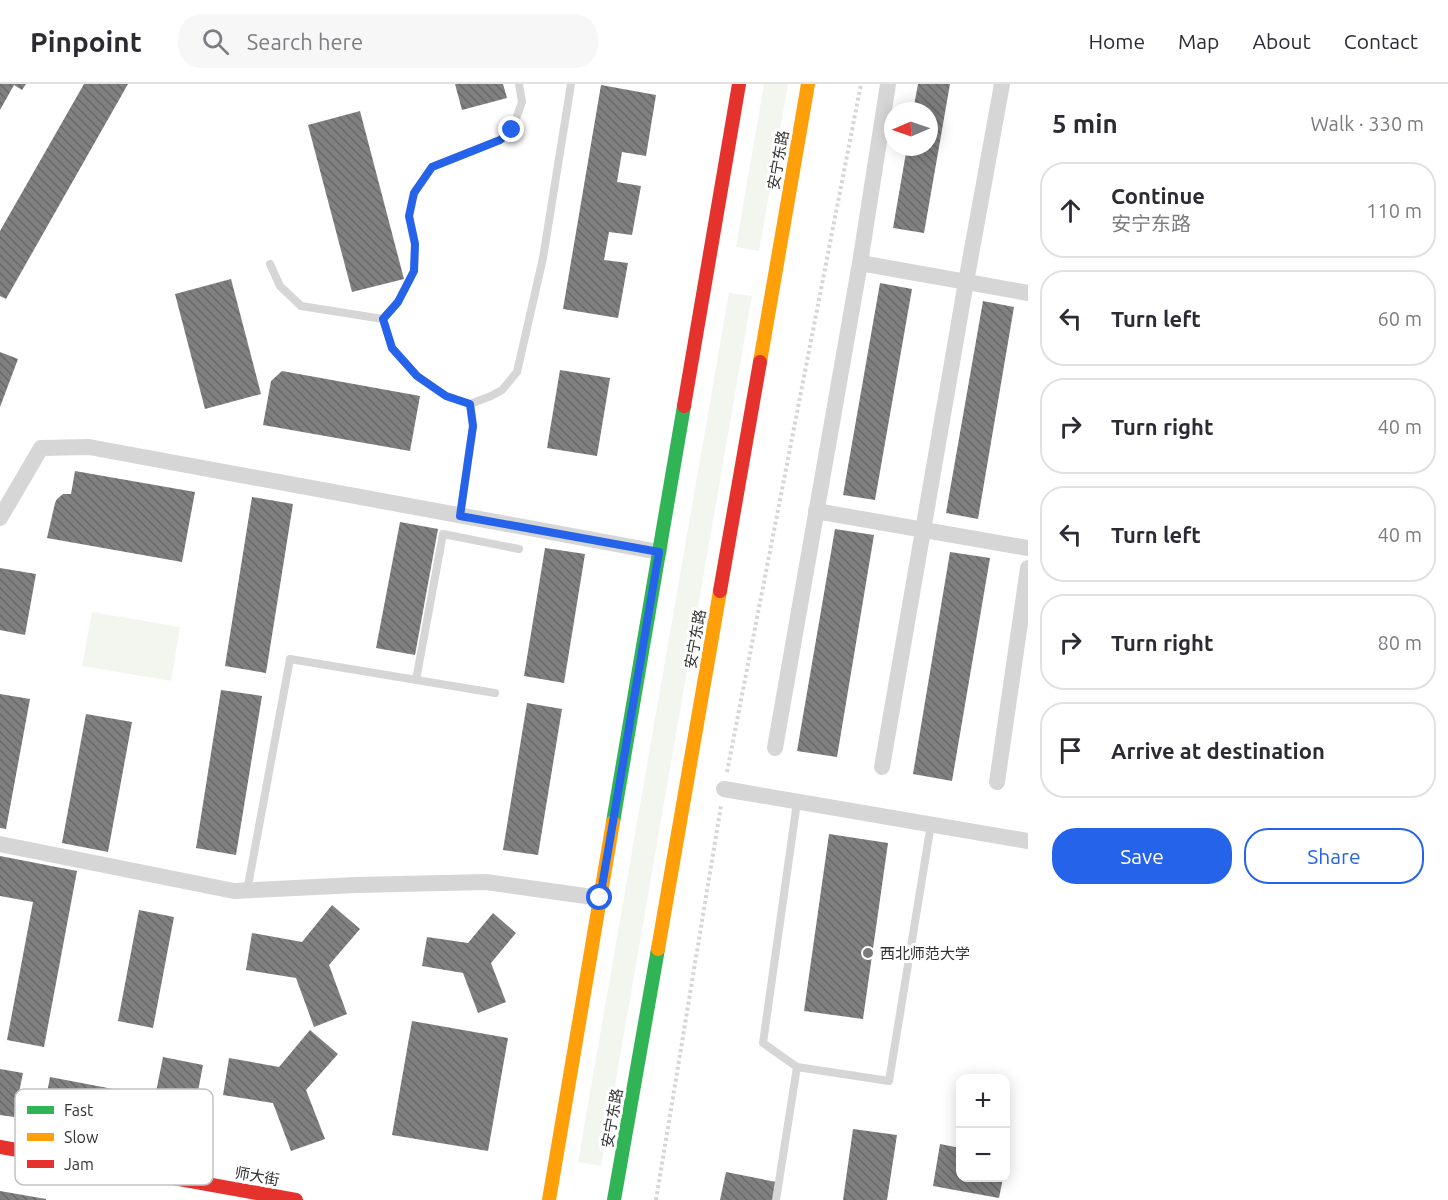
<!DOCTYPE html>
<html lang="en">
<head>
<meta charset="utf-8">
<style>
	:root { --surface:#fff; --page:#f7f7f7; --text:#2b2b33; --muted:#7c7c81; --line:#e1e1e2; --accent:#2563eb }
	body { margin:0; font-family:Ubuntu,"Noto Sans SC",sans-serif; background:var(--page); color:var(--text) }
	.controls { position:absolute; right:18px; bottom:18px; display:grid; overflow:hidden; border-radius:12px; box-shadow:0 3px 15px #0003 }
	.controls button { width:54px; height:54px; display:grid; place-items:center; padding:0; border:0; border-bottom:2px solid var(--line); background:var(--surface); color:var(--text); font:30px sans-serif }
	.compass { position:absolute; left:884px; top:18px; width:54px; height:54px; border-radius:50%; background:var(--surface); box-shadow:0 3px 15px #0003; rotate:268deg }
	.stop { position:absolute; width:18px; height:18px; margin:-14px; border:4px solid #2563eb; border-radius:50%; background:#fff }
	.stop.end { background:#2563eb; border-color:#fff; box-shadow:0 2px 6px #0008 }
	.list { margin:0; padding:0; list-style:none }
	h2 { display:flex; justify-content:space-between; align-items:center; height:78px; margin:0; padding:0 24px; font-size:26px }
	h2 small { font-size:20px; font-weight:400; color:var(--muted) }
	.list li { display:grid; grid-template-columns:39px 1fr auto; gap:18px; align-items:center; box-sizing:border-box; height:96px; margin:0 12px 12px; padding:0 12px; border:2px solid var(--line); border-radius:24px }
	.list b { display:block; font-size:22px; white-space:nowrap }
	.list p { margin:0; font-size:20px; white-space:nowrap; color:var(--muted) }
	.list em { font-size:20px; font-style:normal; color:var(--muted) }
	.actions { display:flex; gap:12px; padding:18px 24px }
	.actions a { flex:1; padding:14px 0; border:2px solid var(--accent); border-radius:24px; text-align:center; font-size:21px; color:var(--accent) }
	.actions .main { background:var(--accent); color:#fff }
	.icon { flex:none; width:33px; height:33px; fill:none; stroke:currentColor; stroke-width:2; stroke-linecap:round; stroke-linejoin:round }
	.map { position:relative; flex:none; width:1028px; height:1116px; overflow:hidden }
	header { display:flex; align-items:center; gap:36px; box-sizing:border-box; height:84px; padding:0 30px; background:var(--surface); border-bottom:2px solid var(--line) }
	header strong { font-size:28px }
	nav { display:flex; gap:33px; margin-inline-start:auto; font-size:21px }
	.search { width:420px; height:54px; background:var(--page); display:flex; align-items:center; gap:15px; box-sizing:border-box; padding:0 21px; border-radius:24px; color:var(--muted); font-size:22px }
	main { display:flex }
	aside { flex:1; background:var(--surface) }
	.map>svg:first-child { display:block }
	.green { fill:#f2f6ee }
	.building { fill:url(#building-back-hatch) }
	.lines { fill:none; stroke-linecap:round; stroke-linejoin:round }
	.path { stroke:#d6d6d6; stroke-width:4; stroke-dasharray:3 3; stroke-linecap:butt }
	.lane { stroke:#d6d6d6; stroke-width:8 }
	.street { stroke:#d6d6d6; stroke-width:16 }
	.fast { stroke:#30b455; stroke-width:14 }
	.slow { stroke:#ff9f0a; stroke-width:14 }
	.jam { stroke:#e5322d; stroke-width:14 }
	.route { stroke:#2563eb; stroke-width:8 }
	.poi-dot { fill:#7a7a7a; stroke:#fff; stroke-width:2 }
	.labels { text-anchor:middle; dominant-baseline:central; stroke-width:6; stroke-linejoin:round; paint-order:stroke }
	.street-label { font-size:15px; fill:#323232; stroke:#fff }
	.poi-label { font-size:15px; fill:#323232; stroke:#fff; text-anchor:start }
	.key { fill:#fff; stroke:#c2c2c2; stroke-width:1.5 }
	.key-label { font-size:16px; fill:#323232 }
</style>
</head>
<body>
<header>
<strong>Pinpoint</strong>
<div class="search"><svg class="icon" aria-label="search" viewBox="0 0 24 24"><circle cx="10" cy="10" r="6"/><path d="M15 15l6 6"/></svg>Search here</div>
<nav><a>Home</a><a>Map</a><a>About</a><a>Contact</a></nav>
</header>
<main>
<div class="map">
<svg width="1028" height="1116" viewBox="0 0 1028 1116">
	<defs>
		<pattern id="building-back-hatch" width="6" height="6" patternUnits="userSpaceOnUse" patternTransform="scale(1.5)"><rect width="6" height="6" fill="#808080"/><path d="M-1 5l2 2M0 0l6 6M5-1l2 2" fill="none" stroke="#696969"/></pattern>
	</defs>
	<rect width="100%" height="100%" fill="#fff"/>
	<path class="green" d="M 764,0 L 788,0 L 759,167 L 736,163 Z
		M 729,209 L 752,212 L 601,1082 L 578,1078 Z
		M 92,528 L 180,543 L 171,597 L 82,582 Z"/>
	<path class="building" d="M 0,0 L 26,0 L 22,6 L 14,1 L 0,26 Z
		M 84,0 L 128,0 L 6,215 L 0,212 L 0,147 Z
		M 455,0 L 503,0 L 507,14 L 462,26 Z
		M 918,0 L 950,0 L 924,149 L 893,144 L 907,63 L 929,63 L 929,27 L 913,27 Z
		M 601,1 L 656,11 L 646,72 L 622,68 L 617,98 L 641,102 L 632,151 L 609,148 L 604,176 L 628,179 L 618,234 L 563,225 Z
		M 360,27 L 404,195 L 352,208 L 308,41 Z
		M 231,195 L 261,310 L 205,325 L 175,210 Z
		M 880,199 L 912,205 L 875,416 L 843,411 Z
		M 983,217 L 1014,223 L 978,435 L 946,429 Z
		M 0,268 L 18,275 L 0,323 Z
		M 560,286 L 610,294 L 597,372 L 547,364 Z
		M 282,287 L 420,312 L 410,367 L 263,341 L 271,297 Z
		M 75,387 L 195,408 L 182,478 L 47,454 L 55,419 L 57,415 L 63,410 L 71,410 Z
		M 252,413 L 293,420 L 266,589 L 225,582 Z
		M 400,438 L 438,445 L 415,571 L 376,564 Z
		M 835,445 L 874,451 L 837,673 L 797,667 Z
		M 545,464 L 585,470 L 564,599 L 524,592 Z
		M 950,468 L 990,474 L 952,697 L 913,690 Z
		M 0,484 L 36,490 L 25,551 L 0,546 Z
		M 221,606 L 262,612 L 236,771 L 196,764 Z
		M 0,610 L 30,615 L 6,745 L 0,744 Z
		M 527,619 L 562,625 L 538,771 L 503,766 Z
		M 86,630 L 132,638 L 108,768 L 62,759 Z
		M 829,750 L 888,759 L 863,935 L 804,927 Z
		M 0,772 L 77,787 L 44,963 L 7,956 L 33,818 L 0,812 Z
		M 332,821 L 360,845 L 329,881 L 347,930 L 314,943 L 296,894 L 246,886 L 252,849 L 302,858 Z
		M 139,826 L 174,833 L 153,944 L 118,937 Z
		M 493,829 L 516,849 L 491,879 L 506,918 L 478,929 L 463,889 L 422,882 L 427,853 L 468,859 Z
		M 412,937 L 508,954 L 488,1067 L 392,1051 Z
		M 310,946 L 338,970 L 306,1006 L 325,1055 L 291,1067 L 273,1019 L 223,1011 L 229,974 L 279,983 Z
		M 163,973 L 203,981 L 190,1049 L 151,1041 L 148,1057 L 42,1036 L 50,993 L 155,1013 Z
		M 0,985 L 23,989 L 14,1033 L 0,1031 Z
		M 853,1045 L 897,1051 L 887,1116 L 843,1116 Z
		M 940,1060 L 960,1064 L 960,1094 L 1003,1094 L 999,1114 L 933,1102 Z
		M 726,1088 L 776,1098 L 773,1116 L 720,1116 Z
		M 0,1107 L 46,1115 L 46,1116 L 0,1116 Z"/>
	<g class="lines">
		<path class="path" d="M 727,688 L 861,0
			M 656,1116 L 721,722"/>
		<path class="lane" d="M 270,180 L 280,202 L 301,222 L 383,235
			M 383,235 L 392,264 L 417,292 L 446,312 L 470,320 L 491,312 L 502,306 L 517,288 L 543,174 L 571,0
			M 383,235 L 398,218 L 414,187 L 415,160 L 409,132 L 414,109 L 432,83 L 500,56 L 512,46 L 522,18 L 519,0
			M 460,432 L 473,342 L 470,320
			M 416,596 L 443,450 L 519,465
			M 797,718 L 763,959 L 797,983 L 889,997 L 931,740
			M 247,807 L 290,575 L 495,609
			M 776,1116 L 797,983"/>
		<path class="street" d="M 888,0 L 860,179 L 1028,209
			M 816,427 L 1028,464
			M 0,434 L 41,364 L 89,363 L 659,468
			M 775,664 L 860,179
			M 882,683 L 966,198 L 1002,0
			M 997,698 L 1028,484
			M 724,705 L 1028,757
			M 0,760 L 234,807 L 356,801 L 486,798 L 600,814"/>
		<path class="fast" d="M 613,738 L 684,322
			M 614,1116 L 658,865"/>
		<path class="slow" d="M 760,278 L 808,0
			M 658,865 L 720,507
			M 549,1116 L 613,738"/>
		<path class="jam" d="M 684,322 L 739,0
			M 720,507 L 760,278
			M 0,1063 L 296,1116"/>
	</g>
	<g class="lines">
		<path class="route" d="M 512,46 L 500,56 L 432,83 L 414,109 L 409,132 L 415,160 L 414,187 L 398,218 L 383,235 L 392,264 L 417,292 L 446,312 L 470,320 L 473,342 L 460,432 L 659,468 L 600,814"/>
	</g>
	<circle class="poi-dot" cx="868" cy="869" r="6"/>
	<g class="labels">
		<g class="street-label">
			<text transform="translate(778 76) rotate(-80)">安宁东路</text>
			<text transform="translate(695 555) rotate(-80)">安宁东路</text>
			<text transform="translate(612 1034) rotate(-80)">安宁东路</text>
			<text transform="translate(257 1092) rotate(10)">师大街</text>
		</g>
		<g class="poi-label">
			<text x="880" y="869">西北师范大学</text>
		</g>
	</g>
	<rect x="15" y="1005" width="198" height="96" rx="9" class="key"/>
	<rect x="27" y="1022" width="27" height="8" fill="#30b455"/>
	<rect x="27" y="1049" width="27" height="8" fill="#ff9f0a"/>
	<rect x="27" y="1076" width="27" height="8" fill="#e5322d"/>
	<g class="key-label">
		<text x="64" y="1032">Fast</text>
		<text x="64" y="1059">Slow</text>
		<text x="64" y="1086">Jam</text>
	</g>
</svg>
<div class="controls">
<button>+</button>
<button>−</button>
</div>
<svg class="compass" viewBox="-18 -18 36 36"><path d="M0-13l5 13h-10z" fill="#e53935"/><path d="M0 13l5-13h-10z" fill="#7c7c81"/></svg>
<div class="stop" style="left:600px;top:814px"></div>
<div class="stop end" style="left:512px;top:46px"></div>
</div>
<aside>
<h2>5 min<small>Walk · 330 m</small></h2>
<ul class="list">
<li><svg class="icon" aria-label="ahead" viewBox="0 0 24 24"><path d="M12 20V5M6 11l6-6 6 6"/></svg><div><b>Continue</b><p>安宁东路</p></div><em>110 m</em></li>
<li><svg class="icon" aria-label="left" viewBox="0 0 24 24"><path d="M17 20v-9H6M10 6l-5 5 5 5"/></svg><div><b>Turn left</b></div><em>60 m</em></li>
<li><svg class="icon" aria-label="right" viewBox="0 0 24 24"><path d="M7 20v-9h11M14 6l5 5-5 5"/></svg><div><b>Turn right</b></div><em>40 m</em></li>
<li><svg class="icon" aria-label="left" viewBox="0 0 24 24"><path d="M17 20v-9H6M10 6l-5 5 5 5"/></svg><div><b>Turn left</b></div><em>40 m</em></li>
<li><svg class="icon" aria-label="right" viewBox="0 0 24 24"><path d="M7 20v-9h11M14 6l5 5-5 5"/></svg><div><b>Turn right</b></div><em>80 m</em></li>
<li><svg class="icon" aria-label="arrive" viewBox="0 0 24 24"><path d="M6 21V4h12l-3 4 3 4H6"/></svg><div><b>Arrive at destination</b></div></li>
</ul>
<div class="actions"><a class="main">Save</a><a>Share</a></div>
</aside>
</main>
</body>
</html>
